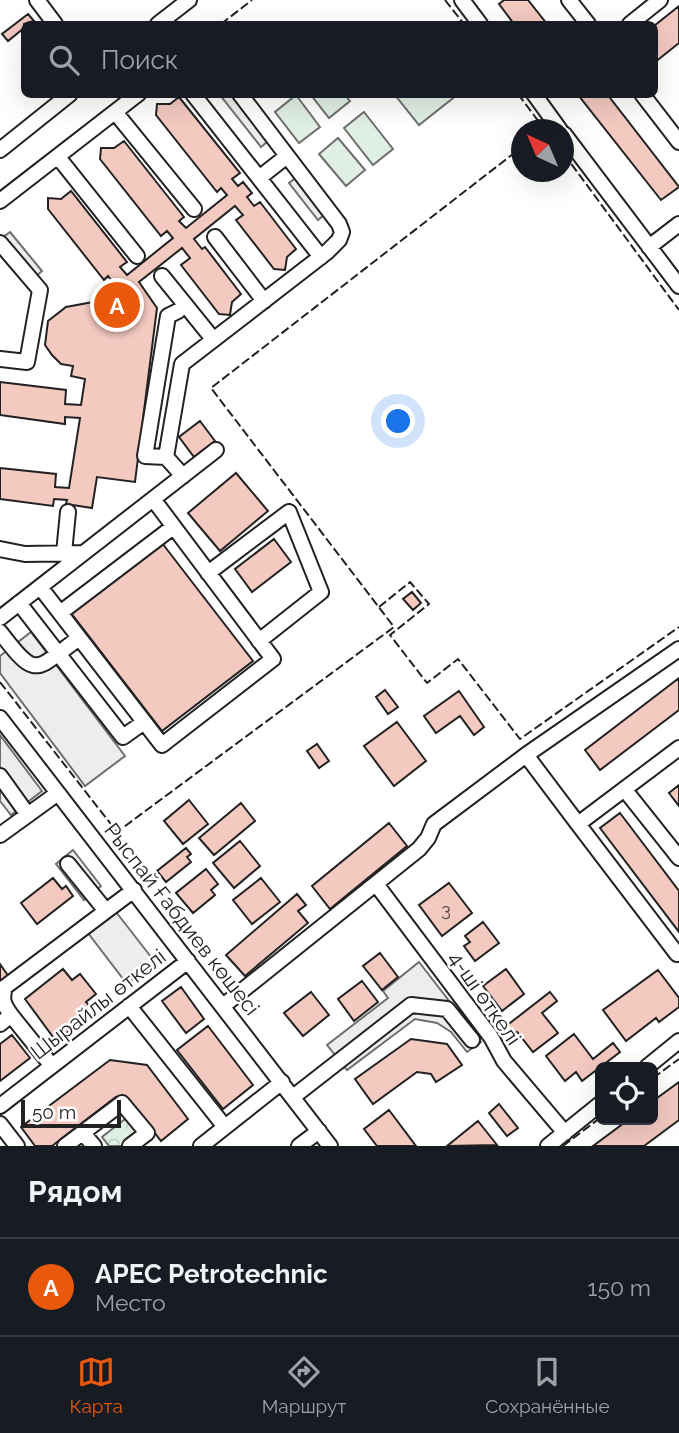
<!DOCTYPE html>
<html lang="ru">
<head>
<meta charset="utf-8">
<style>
	:root { --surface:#171b24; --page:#242831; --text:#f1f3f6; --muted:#9ea1a6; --line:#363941; --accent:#ea580c }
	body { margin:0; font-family:Raleway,sans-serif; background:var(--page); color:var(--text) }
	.controls { position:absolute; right:21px; bottom:21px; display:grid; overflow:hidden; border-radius:10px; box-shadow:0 7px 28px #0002 }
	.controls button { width:63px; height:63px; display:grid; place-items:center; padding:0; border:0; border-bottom:2px solid var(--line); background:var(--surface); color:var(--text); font:35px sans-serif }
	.compass { position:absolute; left:511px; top:119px; width:63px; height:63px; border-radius:50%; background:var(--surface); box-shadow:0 7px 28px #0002; rotate:316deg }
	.scale { position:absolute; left:21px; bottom:18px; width:100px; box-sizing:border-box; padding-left:7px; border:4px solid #222; border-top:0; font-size:19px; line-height:24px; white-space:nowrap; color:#222; -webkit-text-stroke:5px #fff; paint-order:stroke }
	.you { position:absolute; left:399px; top:422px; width:24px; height:24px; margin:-18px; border:5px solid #fff; border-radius:50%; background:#1a73e8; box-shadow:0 0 0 10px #1a73e833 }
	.badge { display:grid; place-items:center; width:46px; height:46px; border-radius:50%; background:var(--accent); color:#fff; font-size:23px; font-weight:700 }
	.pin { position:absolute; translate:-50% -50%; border:4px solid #fff; box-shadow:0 2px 7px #0006 }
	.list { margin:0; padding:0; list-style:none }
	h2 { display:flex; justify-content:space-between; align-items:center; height:91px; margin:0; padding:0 28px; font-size:30px }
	h2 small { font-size:23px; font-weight:400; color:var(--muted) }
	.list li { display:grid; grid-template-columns:46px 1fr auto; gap:21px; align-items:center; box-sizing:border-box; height:98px; padding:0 28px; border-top:2px solid var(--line) }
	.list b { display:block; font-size:26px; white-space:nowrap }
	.list p { margin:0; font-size:23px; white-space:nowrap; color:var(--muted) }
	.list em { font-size:23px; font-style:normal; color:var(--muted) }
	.icon { flex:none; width:38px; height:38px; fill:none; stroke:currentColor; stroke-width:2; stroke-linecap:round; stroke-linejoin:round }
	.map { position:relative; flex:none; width:679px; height:1146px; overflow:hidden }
	.search { position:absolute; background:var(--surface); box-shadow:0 7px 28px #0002; left:21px; right:21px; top:21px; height:77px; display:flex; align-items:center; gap:18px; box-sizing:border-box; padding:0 24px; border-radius:10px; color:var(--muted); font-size:26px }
	.sheet { height:189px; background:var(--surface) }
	nav { display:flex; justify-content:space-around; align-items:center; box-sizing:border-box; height:98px; border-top:2px solid var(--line); background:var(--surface); font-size:19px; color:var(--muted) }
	nav a { display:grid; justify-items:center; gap:4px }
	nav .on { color:var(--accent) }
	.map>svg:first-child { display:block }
	.park { fill:url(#park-crowns); stroke:#6f6f6f; stroke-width:2 }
	.pitch { fill:#e0efe3; stroke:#6f6f6f; stroke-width:2 }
	.parking { fill:#ededed; stroke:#6f6f6f; stroke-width:2 }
	.building { fill:#f3c9c0; stroke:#222; stroke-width:2 }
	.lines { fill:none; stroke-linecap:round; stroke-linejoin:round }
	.minor-casing { stroke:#222; stroke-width:18 }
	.minor { stroke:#fff; stroke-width:14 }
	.fence { stroke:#222; stroke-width:2; stroke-dasharray:9 3.5; stroke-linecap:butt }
	.labels { text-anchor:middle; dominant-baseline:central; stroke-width:5; stroke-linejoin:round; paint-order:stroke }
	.number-label { font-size:18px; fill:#564c4a }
	.street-label { font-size:21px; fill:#222; stroke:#fff }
</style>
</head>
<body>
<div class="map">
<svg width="679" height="1146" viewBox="0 0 679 1146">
	<defs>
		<pattern id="park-crowns" width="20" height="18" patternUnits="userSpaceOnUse" patternTransform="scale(1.75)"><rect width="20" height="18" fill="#e0efe3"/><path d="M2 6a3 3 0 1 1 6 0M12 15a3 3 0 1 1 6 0" fill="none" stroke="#c0cdc2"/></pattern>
	</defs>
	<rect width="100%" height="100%" fill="#fff"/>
	<path class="park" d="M 129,1116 L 141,1133 L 123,1146 L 109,1146 L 102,1137 Z"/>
	<path class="pitch" d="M 296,95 L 320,127 L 299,143 L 275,112 Z
		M 311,95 L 345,95 L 350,101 L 329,118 Z
		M 395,95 L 457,95 L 419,125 Z
		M 364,112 L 393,149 L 373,165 L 344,128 Z
		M 338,138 L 365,170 L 346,186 L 319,154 Z"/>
	<path class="parking" d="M 220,95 L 232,95 L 268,141 L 261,147 Z
		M 297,177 L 325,214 L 318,220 L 289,183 Z
		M 10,232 L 42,271 L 35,277 L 2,238 Z
		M 31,632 L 125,756 L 85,786 L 0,673 L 0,656 Z
		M 0,735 L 42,791 L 11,815 L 0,801 Z
		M 73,850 L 101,886 L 84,900 L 56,864 Z
		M 116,912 L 155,962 L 127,984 L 88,933 Z
		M 419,962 L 481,1042 L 467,1052 L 451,1032 L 437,1023 L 415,1019 L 347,1070 L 327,1045 L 388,998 L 383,991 Z"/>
	<path class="building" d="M 504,0 L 528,0 L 547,24 L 514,24 L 499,4 Z
		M 679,6 L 679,43 L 654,63 L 654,26 Z
		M 28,14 L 34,21 L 24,24 L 24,28 L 8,41 L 2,34 Z
		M 581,94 L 607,94 L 679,187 L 661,200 L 579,96 Z
		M 179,97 L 240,173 L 232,179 L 238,186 L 243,182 L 252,193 L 247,197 L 254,206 L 260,202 L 296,249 L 287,257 L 285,270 L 274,269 L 236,220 L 243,215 L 235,206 L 194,239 L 202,249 L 205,247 L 241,294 L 232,302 L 230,315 L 219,314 L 181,265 L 190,258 L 182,248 L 139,282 L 157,308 L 135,482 L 97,477 L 92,508 L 66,504 L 67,500 L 54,499 L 53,506 L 0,499 L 0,468 L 56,474 L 55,487 L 69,488 L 80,418 L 65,417 L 65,424 L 0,415 L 0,382 L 66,390 L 65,404 L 81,405 L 85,379 L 71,376 L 73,366 L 61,364 L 52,355 L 45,345 L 48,321 L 66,307 L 93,302 L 115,285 L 108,276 L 104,280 L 48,209 L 48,198 L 61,199 L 71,191 L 127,262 L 120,267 L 127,275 L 173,238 L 167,231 L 161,236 L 100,159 L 101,148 L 114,148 L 124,141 L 184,217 L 179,221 L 186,228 L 227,195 L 221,188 L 217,192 L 156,115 L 157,104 L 170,104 Z
		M 200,421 L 215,441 L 194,457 L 179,437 Z
		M 236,473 L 268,511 L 220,551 L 188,513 Z
		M 274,539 L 291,562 L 252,592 L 235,569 Z
		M 162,543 L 253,661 L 162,731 L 71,613 Z
		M 412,592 L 421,603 L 413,610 L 403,599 Z
		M 679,678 L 679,710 L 600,770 L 585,750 Z
		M 385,690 L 398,707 L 388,714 L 376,697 Z
		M 459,691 L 484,727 L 474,735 L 460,716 L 436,733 L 424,716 Z
		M 397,722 L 426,761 L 394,786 L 364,746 Z
		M 317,744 L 329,761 L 319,768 L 307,751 Z
		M 679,785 L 679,806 L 669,793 Z
		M 189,800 L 208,824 L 183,844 L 164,821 Z
		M 241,803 L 255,821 L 214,855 L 199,838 Z
		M 620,813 L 679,891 L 679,932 L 600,828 Z
		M 389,823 L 407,846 L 330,909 L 312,886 Z
		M 240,841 L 260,866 L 234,888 L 213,863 Z
		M 186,848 L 191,854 L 187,857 L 191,862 L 166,882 L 157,871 Z
		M 206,869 L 218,884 L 211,890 L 215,895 L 193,913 L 176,893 Z
		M 53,878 L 62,889 L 66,886 L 73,896 L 37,924 L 21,903 Z
		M 261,878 L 280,902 L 252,924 L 233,900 Z
		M 449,883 L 472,913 L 442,936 L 419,905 Z
		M 297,894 L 306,905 L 298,911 L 308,923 L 245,976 L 226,955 Z
		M 483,922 L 499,943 L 475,961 L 464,946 L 470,942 L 465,936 Z
		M 380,953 L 398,977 L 382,990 L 363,966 Z
		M 0,964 L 9,977 L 0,983 Z
		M 63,969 L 72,980 L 80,974 L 96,994 L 86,1002 L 94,1012 L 56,1041 L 25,999 Z
		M 506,969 L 524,994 L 502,1011 L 483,986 Z
		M 658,970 L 679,998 L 679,1007 L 659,1022 L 656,1018 L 626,1041 L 603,1010 Z
		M 362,981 L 378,1002 L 354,1021 L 338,999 Z
		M 181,987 L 204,1019 L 186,1033 L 162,1001 Z
		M 311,992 L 329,1015 L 303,1036 L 284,1013 Z
		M 550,992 L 557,1001 L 542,1013 L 558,1033 L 533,1052 L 517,1032 L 508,1039 L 501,1030 Z
		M 208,1026 L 253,1085 L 223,1109 L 177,1050 Z
		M 574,1034 L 593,1059 L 613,1043 L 620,1052 L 582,1081 L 576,1072 L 565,1081 L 546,1056 Z
		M 12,1035 L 30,1058 L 0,1081 L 0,1044 Z
		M 411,1039 L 447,1044 L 462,1065 L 436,1082 L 431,1074 L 417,1072 L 373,1104 L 355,1079 Z
		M 110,1060 L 147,1065 L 188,1119 L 161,1141 L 132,1103 L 116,1097 L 52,1146 L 35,1146 L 21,1127 Z
		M 679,1082 L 679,1120 L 644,1146 L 593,1146 L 628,1120 L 653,1120 L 653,1101 Z
		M 499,1104 L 518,1128 L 507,1136 L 489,1113 Z
		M 389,1110 L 416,1146 L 377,1146 L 364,1129 Z
		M 478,1121 L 497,1145 L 447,1146 Z"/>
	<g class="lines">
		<g class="minor-casing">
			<path id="minor" d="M 37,0 L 55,24
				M 462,0 L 480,24
				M 569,0 L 588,24
				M 158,24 L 189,0
				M 630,24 L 660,0
				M 193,94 L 321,257
				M 534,94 L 560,130
				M 642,94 L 679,142
				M 115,112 L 194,209
				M 564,134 L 679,286
				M 0,150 L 70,94
				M 58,157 L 137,256
				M 259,178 L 287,156
				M 0,201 L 138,94
				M 215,237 L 264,301
				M 0,243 L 40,290 L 27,362 L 0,359
				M 649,247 L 679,224
				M 162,276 L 213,339
				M 166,457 L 145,456 L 168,316 L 178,311
				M 183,476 L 166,457 L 182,364 L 327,252 L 339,240 L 342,232 L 339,224 L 240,94
				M 0,549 L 25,554 L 83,553
				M 64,553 L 68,512
				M 208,573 L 289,512 L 321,592 L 259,641
				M 40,587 L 162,745 L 273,659 L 153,499
				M 19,603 L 123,737 L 144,722
				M 60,613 L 173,527
				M 0,618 L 216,450
				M 0,632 C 37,680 34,671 79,638
				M 0,718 L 330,1146
				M 679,748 L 578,824 L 677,954 L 679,953
				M 526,755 L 578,824
				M 0,776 L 28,815
				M 625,790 L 679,858
				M 0,835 L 58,793
				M 68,864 L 106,911 L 134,890
				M 376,884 L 491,1037 L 504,1061 L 565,1133
				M 129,1006 L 225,1127
				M 223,1006 L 419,849 L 428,838 L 434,824 L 526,755 L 679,649
				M 11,1015 C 4,1005 1,1000 5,987 L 106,911
				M 0,1024 L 11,1015 L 52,1066
				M 647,1067 L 679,1041
				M 293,1097 L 411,1005 L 447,1009 L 472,1040
				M 0,1106 L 188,961
				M 0,1124 L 17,1146
				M 83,1133 L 94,1146
				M 65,1146 L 122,1103 L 147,1133 L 130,1146
				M 201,1146 L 282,1082
				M 299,1146 L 319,1131
				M 548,1146 L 600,1104"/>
		</g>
		<use href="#minor" class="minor"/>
		<path class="fence" d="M 445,0 L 464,24
			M 221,24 L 252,0
			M 518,94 L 545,130
			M 564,154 L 679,310
			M 379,607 L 410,582 L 429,604 L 390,635 L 427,683 L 458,659 L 520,739 L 679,627
			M 0,682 L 117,832 L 394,627 L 211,388 L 522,147
			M 653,1078 L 679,1059
			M 563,1146 L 600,1118"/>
	</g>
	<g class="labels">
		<g class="number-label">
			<text x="446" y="909">3</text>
		</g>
		<g class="street-label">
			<text transform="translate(182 919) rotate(52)">Рыспай Ғабдиев көшесі</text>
			<text transform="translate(485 998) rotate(55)">4-ші өткелі</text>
			<text transform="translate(98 1004) rotate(-38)">Шырайлы өткелі</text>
		</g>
	</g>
</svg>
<div class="controls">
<button><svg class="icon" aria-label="locate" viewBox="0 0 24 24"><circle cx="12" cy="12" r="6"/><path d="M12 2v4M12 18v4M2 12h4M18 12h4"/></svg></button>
</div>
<svg class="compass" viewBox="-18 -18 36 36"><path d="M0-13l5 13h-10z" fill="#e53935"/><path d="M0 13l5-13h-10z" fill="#9ea1a6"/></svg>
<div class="scale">50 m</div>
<div class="you"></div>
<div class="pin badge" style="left:117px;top:305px">A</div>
<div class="search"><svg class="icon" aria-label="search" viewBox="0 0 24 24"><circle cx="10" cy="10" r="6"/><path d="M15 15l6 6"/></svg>Поиск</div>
</div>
<section class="sheet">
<h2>Рядом<small></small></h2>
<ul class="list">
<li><span class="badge">A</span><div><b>APEC Petrotechnic</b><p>Место</p></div><em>150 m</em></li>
</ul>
</section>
<nav>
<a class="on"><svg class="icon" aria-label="map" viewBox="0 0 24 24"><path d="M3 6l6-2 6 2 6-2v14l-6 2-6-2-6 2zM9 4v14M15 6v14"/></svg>Карта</a>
<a><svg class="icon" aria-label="directions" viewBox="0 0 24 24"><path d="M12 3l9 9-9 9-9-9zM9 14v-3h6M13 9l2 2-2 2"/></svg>Маршрут</a>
<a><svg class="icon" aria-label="saved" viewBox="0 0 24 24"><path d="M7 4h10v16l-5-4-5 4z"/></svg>Сохранённые</a>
</nav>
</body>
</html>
